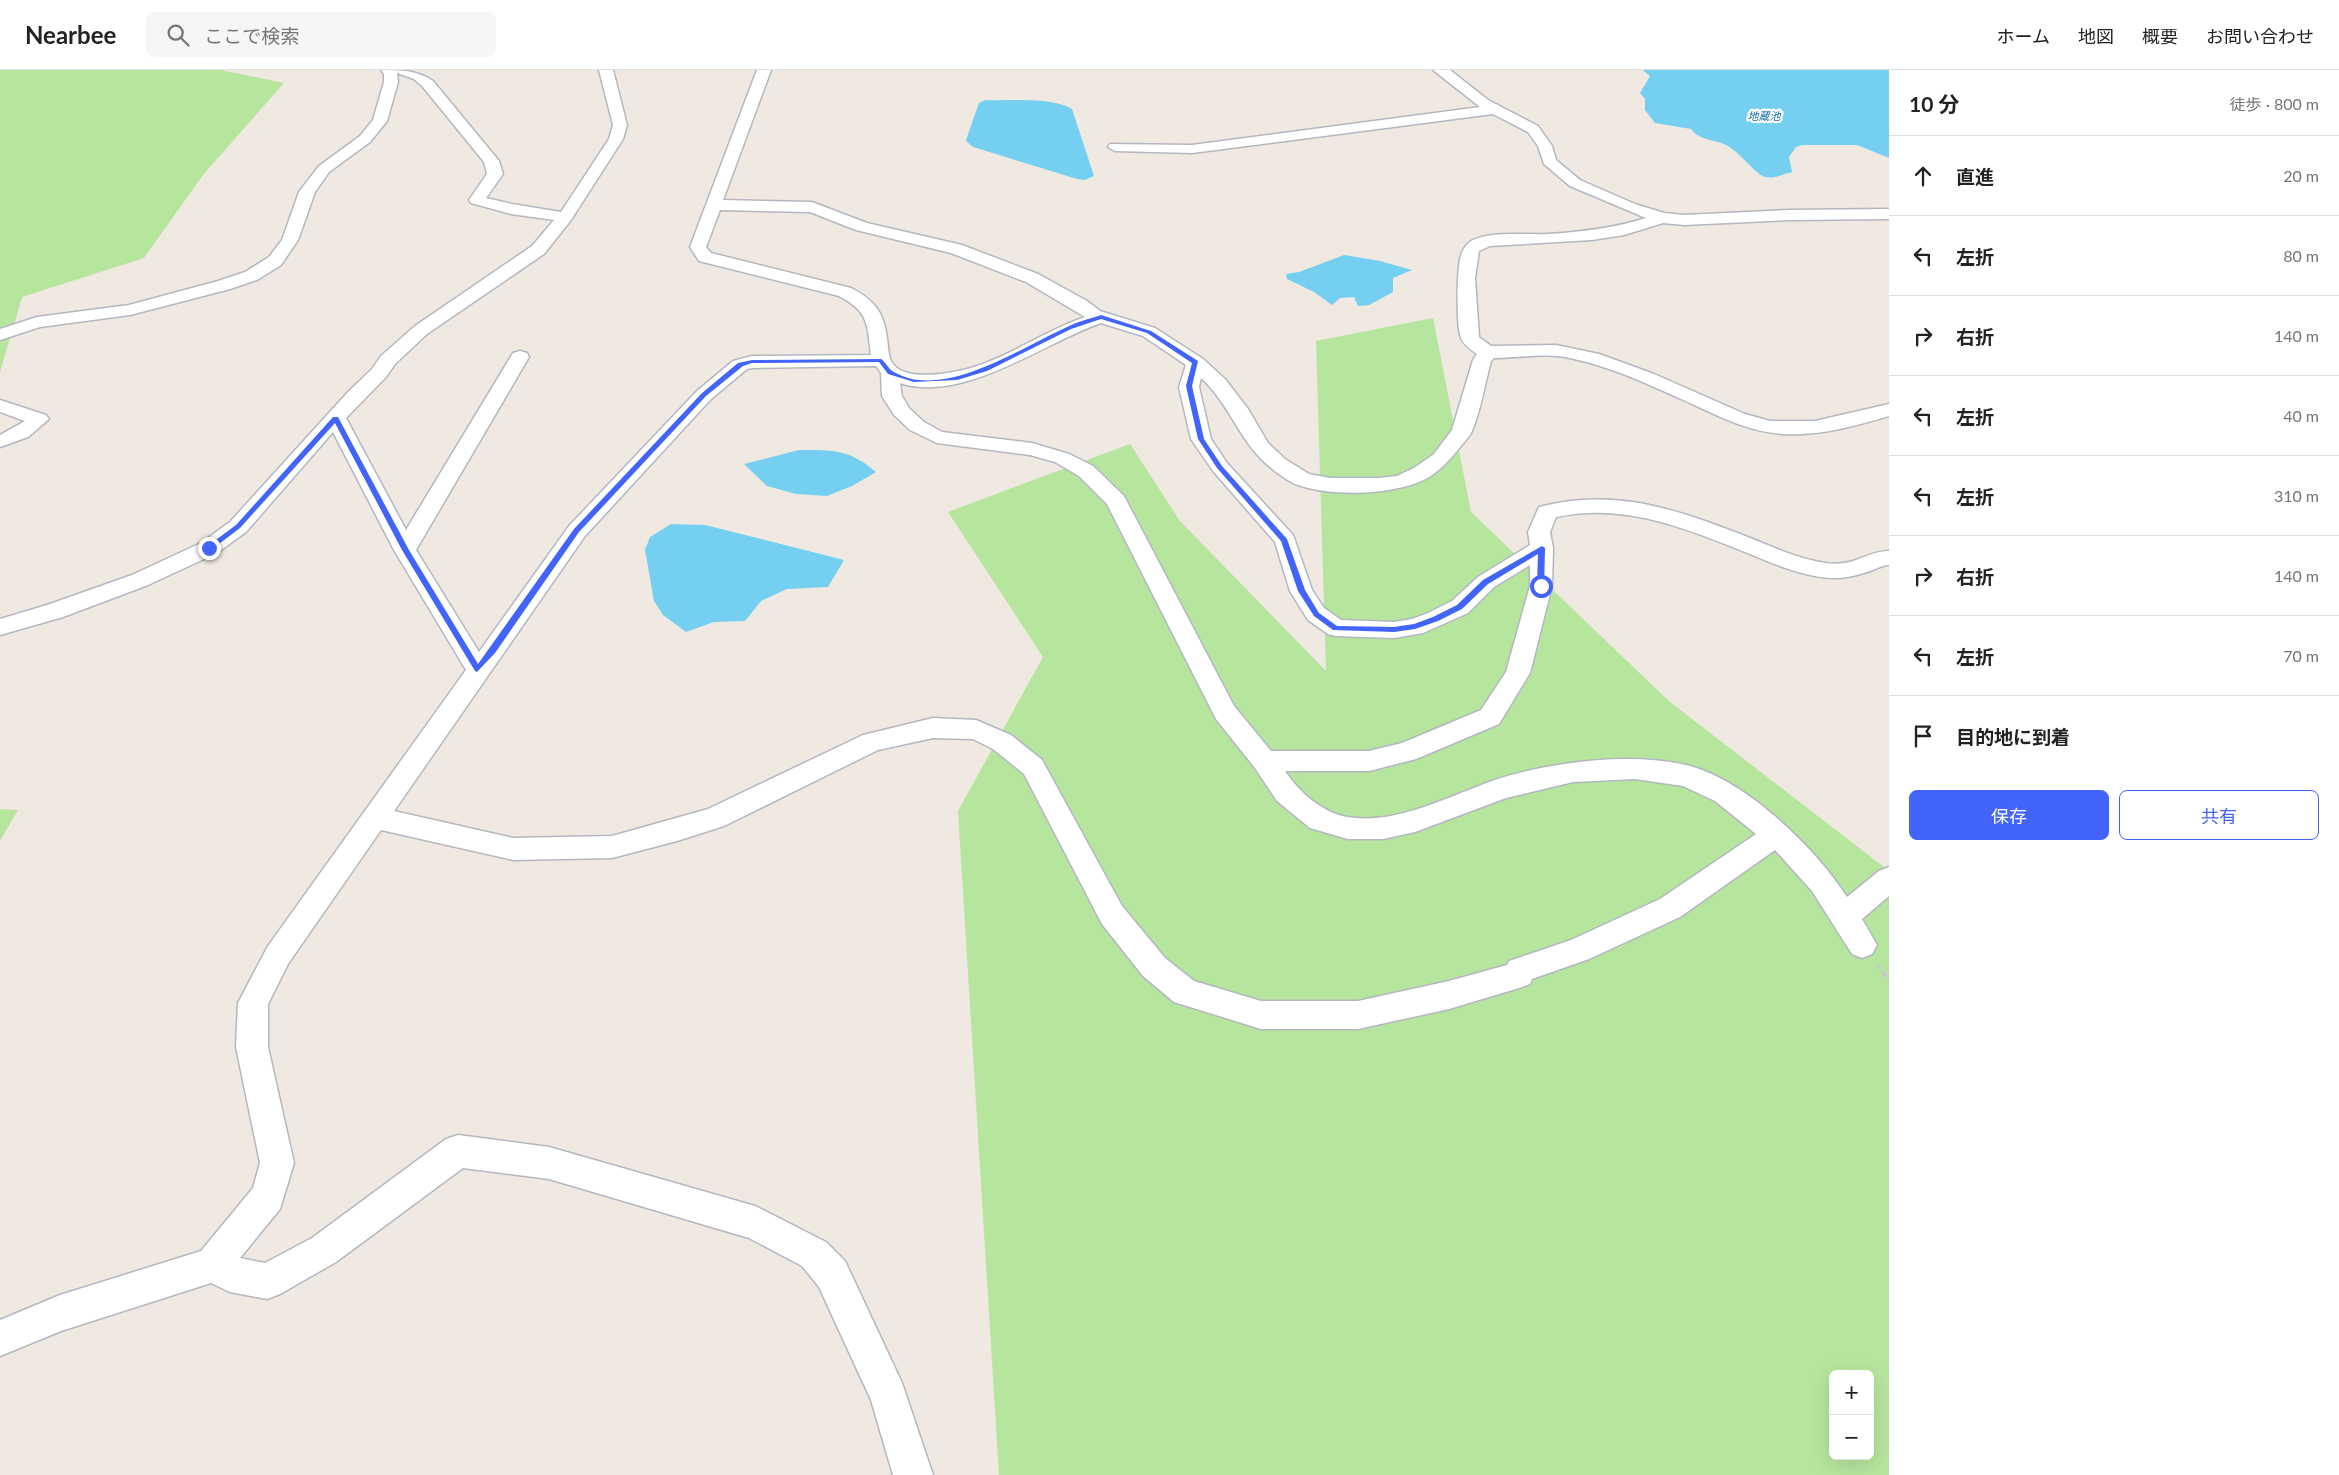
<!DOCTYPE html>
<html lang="ja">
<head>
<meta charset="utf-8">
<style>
	:root { --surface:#fff; --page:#f6f6f6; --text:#222; --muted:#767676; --line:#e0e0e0; --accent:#4264fb }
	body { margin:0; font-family:Lato,"Noto Sans JP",sans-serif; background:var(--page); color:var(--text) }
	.controls { position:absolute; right:15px; bottom:15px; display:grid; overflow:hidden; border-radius:8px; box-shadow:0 5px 20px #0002 }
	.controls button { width:45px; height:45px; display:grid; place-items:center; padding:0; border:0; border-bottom:1px solid var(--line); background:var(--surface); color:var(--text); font:25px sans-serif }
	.stop { position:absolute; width:15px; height:15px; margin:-11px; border:4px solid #4264fb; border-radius:50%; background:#fff }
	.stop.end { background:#4264fb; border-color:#fff; box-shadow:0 1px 5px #0008 }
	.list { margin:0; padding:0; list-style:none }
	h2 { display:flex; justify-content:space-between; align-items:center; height:65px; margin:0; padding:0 20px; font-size:21px }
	h2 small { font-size:16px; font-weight:400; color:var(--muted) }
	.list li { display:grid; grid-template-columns:32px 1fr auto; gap:15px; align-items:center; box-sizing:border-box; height:80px; padding:0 20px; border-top:1px solid var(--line) }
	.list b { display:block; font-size:19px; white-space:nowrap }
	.list em { font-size:16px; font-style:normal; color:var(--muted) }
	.actions { display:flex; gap:10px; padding:15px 20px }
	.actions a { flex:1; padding:11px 0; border:1px solid var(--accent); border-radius:8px; text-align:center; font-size:18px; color:var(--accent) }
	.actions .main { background:var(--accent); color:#fff }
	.icon { flex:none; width:28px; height:28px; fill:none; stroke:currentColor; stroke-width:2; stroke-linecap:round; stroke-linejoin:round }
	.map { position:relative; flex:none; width:1889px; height:1405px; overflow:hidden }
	header { display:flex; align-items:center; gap:30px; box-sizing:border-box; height:70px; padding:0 25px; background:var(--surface); border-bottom:1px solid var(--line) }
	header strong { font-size:24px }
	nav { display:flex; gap:28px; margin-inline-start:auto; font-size:18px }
	.search { width:350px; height:45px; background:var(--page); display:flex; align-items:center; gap:12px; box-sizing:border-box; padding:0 18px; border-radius:8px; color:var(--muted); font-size:19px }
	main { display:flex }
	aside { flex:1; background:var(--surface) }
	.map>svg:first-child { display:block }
	.green { fill:#b6e59e; fill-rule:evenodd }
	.water { fill:#75cff0 }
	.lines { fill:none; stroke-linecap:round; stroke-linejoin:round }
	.minor-casing { stroke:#b4b7c1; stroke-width:3 }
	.path-far1 { stroke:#c9c9c9; stroke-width:3; stroke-dasharray:4 2.5; stroke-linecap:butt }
	.path { stroke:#c9c9c9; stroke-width:4.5; stroke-dasharray:5 3; stroke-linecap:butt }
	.minor { fill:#fff; fill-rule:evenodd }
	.route { fill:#4264fb }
	.labels { text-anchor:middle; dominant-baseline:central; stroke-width:4.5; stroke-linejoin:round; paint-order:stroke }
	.far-water-label { font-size:11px; font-style:italic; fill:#0d6fa3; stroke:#fff }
</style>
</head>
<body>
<header>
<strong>Nearbee</strong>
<div class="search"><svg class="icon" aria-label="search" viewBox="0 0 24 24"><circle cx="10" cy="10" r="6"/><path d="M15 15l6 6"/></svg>ここで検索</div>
<nav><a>ホーム</a><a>地図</a><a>概要</a><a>お問い合わせ</a></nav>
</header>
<main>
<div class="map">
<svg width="1889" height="1405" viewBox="0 0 1889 1405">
	<rect width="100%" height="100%" fill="#efe9e1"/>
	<path class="green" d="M 0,0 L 221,0 L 284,13 L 203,105 L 144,188 L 22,227 L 0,302 Z
		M 1433,248 L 1471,442 L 1670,632 L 1889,801 L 1889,1405 L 999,1405 L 958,741 L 1043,587 L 948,442 L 1130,374 L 1180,451 L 1326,601 L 1316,271 ZM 1833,1304 L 1870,1304 L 1870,1386 L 1833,1386 Z
		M 0,739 L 18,740 L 0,771 Z"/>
	<path class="water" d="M 1643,0 L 1889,0 L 1889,88 L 1857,75 L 1802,75 L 1796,77 L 1789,87 L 1792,102 C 1784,104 1774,109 1765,107 C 1756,105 1738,80 1726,75 C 1714,69 1700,71 1691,59 L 1655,53 L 1645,40 L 1645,29 L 1640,23 L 1650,6 Z
		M 985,30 C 1009,31 1052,27 1072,39 L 1094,106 L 1085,110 L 1077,109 L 973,77 L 966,71 L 967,67 L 979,33 Z
		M 1344,185 L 1380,191 L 1412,200 L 1393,208 L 1393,222 L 1369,235 L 1358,236 L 1354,227 L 1340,228 L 1332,235 L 1314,222 L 1287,209 L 1286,204 L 1299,202 Z
		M 799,380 C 833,380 849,379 876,402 L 852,416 L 827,426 L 796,424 L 767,416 L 744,394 Z
		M 671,454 L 705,455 L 844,490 L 828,517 L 787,519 L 761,531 L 745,551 L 714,552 L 686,562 L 663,545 L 654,531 L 645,480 L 650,467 Z"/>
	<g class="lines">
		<g class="minor-casing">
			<path id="minor" d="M 381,0 C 401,0 417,0 433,11 L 499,91 L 503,104 L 486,128 L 512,134 L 561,142 L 609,69 L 613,55 L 599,0 L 613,0 L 627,55 L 623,69 L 571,150 L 544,184 L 427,264 L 395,294 L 386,307 L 346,348 L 406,460 L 513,283 L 520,281 L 527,283 L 529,287 L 416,480 L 479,582 L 569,456 L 697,321 L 733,291 L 752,286 L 871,285 C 867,253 869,242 839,226 L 699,191 L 690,177 L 757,0 L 771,0 L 723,130 L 812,132 L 867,153 L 962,175 L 1038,204 L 1087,231 L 1100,241 L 1155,258 L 1203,289 L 1225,309 L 1248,339 L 1268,373 L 1285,389 L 1309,404 L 1330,408 L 1379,408 L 1397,406 L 1414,398 L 1434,384 L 1452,360 L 1473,290 L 1477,284 C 1471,280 1464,275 1461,268 C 1456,256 1457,197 1461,185 C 1463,179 1467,173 1473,170 C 1492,161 1527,165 1548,164 C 1582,162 1614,158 1646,148 L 1570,116 L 1544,94 L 1538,76 L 1528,62 L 1493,44 L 1192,83 L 1115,81 L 1108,77 L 1110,74 L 1192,75 L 1480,37 L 1433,0 L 1450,0 L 1488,30 L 1538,56 L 1552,76 L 1556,90 L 1580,110 L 1635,134 L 1664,143 L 1684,145 L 1790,140 L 1889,139 L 1889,149 L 1790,150 L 1684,155 L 1663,153 L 1624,165 L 1592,170 L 1490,176 L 1479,181 L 1475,208 L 1479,267 L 1491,276 L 1556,275 L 1599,284 L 1654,304 L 1745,344 L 1770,351 L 1815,351 L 1889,334 L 1889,346 C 1855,356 1820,366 1784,364 C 1746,362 1715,344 1681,329 C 1646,313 1611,297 1574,289 C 1548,282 1521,288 1494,288 L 1491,291 C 1485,313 1481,340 1472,361 C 1470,366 1465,371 1461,376 C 1451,388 1442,399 1429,407 C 1397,426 1329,427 1295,414 C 1287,410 1277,403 1270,397 C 1240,373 1230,334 1201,308 L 1199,317 L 1211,369 L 1227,393 L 1293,465 L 1312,520 L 1324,538 L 1341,550 L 1394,552 L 1412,549 L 1428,543 L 1452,531 L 1478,507 L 1530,475 L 1528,462 L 1539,437 C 1617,417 1678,440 1750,468 C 1771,476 1793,487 1815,491 C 1827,494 1841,495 1853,491 C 1865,487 1876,481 1889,481 L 1889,495 C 1882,495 1874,500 1867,502 C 1850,508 1833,510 1815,506 C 1792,502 1772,493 1750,484 C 1687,459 1625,432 1556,447 L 1550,462 L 1553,478 L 1552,516 L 1530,603 L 1499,654 L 1416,689 L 1369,701 L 1285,701 C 1299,722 1321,742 1347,747 C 1396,755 1447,727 1492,711 C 1548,692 1632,681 1690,696 C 1748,712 1815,778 1847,827 L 1879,801 L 1889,797 L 1889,826 L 1862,849 L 1877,875 L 1872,884 L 1862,888 L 1852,884 L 1812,821 L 1775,780 L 1680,847 L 1589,889 L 1532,909 L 1530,914 L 1519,918 L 1449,939 L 1358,959 L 1261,959 L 1174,932 L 1143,906 L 1102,854 L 1024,704 L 993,679 L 973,669 L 933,668 L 878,680 L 724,756 L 677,771 L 612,788 L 513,790 L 381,760 L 288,894 L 268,934 L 268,977 L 294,1093 L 280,1139 L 240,1188 L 265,1193 L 312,1168 L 446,1069 L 458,1065 L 549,1077 L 755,1136 L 826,1172 L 845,1191 L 902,1313 L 933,1405 L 893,1405 L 871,1330 L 819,1217 L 802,1196 L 749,1168 L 549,1109 L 463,1098 L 336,1192 L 280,1224 L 267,1229 L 230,1222 L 211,1213 L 61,1261 L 0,1286 L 0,1250 L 60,1225 L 201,1181 L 253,1118 L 260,1093 L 236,977 L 238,933 L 268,876 L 466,600 L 394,480 L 333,362 L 246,462 L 217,483 L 148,515 L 63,547 L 0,565 L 0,549 L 47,535 L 132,505 L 201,473 L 230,452 L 348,322 L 372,299 L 381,286 L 415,256 L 532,176 L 554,150 L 511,144 L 471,133 L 469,130 L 487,104 L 484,92 L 423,17 L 414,9 L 397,3 L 398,12 L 387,51 L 370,72 L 329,102 L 315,122 L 298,170 L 281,195 L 257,210 L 230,219 L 130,245 L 40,257 L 0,270 L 0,259 L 37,247 L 129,235 L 218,211 L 245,202 L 269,187 L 282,170 L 299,122 L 319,96 L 360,66 L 373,50 L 384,12 L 384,4 ZM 720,140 L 810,142 L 856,160 L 951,183 L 1026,212 L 1085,247 C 1047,260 1013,284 977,296 C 957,303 902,314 891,291 C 888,284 888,275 887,268 C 884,242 874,230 851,218 L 711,183 L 706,177 ZM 1101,253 L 1143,266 L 1186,295 L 1179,317 L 1191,369 L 1213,401 L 1275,472 L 1290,521 L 1308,550 L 1328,564 L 1336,566 L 1394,568 L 1423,563 L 1468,543 L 1494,517 L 1530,495 L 1530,516 L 1506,602 L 1481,640 L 1402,673 L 1369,681 L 1271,681 L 1234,636 L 1124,426 L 1093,396 L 1069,384 L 1032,373 L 942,362 L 924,352 L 909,338 L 902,326 L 900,313 C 963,334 1043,273 1101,253 ZM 876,296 L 881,303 L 882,326 L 894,345 L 910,360 L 937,373 L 1030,385 L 1055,392 L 1079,406 L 1107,434 L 1216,649 L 1255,698 L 1277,731 L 1310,758 L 1348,769 L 1383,769 L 1415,762 L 1506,728 L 1573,712 L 1635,709 L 1683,716 L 1715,731 L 1756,764 L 1660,829 L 1571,870 L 1509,891 L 1507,895 L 1449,911 L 1358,931 L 1261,931 L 1194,911 L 1165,888 L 1122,836 L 1042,690 L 1011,665 L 976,650 L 933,648 L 863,665 L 708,739 L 612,766 L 513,768 L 394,741 L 585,466 L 711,329 L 747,299 L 752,298 Z
				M 0,330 L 46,345 L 49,349 L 28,367 L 0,377 L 0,365 L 25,351 L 0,342 Z"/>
		</g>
		<path class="path-far1" d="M 1877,895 L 1884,904"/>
		<path class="path" d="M 1883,903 L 1889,910"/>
		<use href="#minor" class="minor"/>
	</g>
	<path class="route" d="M 1101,245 L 1151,261 L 1198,291 L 1192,316 L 1204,369 L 1222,396 L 1287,469 L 1305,520 L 1319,543 L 1337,556 L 1394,557 L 1414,554 L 1433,547 L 1457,535 L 1483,510 L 1542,476 L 1545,478 L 1544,518 L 1537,516 L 1538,484 L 1488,514 L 1462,539 L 1438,551 L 1415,559 L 1394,562 L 1333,560 L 1314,546 L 1298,521 L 1281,471 L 1217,398 L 1198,369 L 1186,316 L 1192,293 L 1147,263 L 1101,249 L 1071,259 L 987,301 L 957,310 L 914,312 L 888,304 L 879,292 L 752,293 L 743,296 L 706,326 L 579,462 L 495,583 L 477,602 L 475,601 L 402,480 L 335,353 L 240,458 L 211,480 L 205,478 L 236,455 L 333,347 L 338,347 L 409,480 L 478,594 L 574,459 L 702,323 L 738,293 L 752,290 L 881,289 C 886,292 888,299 894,302 C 943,331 1020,278 1065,258 C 1076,252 1089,249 1101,245 Z"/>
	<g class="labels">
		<g class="far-water-label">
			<text x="1764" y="45">地蔵池</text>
		</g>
	</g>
</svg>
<div class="controls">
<button>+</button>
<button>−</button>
</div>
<div class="stop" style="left:1541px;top:516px"></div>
<div class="stop end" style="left:209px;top:478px"></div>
</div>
<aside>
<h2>10 分<small>徒歩 · 800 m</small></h2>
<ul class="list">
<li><svg class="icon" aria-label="ahead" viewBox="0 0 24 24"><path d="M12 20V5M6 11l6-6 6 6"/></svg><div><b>直進</b></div><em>20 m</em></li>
<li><svg class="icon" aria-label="left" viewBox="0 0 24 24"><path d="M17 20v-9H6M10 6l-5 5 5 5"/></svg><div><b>左折</b></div><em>80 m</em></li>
<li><svg class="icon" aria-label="right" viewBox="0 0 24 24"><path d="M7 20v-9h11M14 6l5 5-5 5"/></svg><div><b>右折</b></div><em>140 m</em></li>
<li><svg class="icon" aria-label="left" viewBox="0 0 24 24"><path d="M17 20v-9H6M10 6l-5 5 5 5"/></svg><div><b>左折</b></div><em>40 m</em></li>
<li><svg class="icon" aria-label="left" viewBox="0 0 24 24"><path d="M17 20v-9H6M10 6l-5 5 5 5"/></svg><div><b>左折</b></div><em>310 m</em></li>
<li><svg class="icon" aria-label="right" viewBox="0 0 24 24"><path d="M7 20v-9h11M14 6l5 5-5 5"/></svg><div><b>右折</b></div><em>140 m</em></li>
<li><svg class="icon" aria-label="left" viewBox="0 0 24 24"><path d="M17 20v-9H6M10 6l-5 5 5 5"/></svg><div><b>左折</b></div><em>70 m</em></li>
<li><svg class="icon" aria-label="arrive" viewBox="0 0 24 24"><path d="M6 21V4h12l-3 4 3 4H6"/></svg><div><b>目的地に到着</b></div></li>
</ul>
<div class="actions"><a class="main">保存</a><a>共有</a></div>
</aside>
</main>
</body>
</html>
